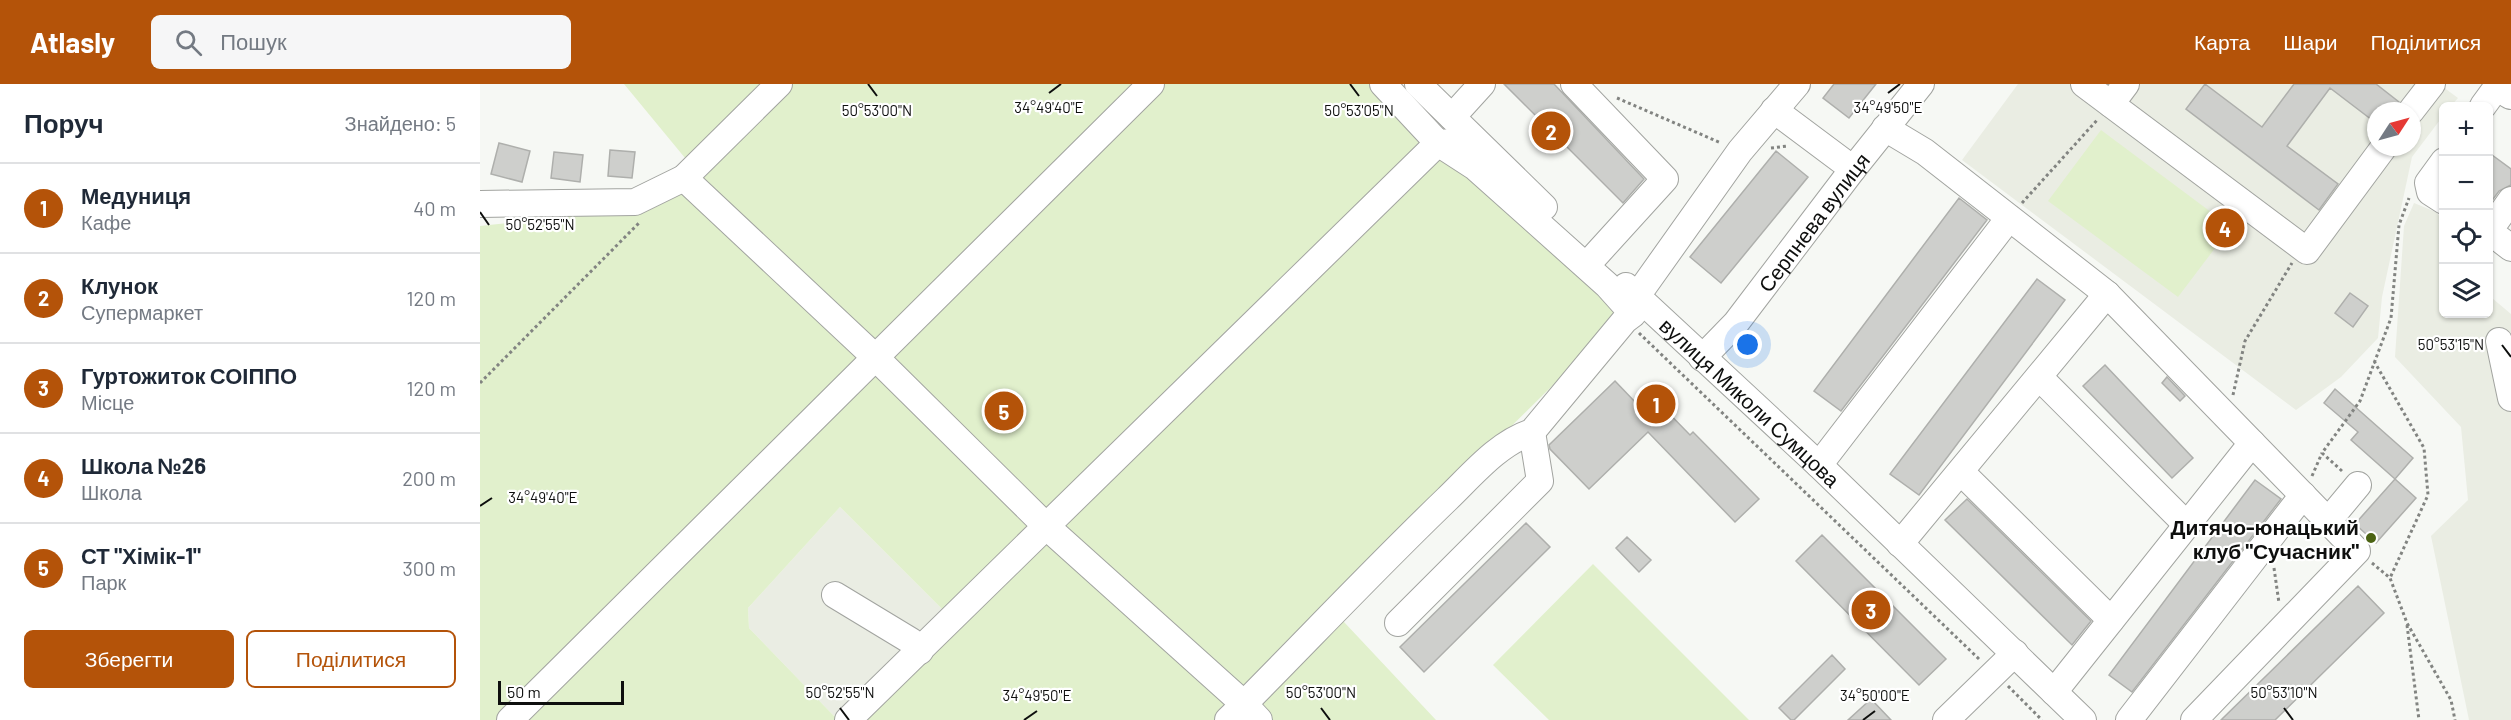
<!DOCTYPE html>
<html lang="uk">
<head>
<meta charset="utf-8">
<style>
	:root { --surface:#fff; --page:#f6f6f7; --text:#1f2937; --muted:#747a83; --line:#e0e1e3; --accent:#b45309 }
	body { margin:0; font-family:Barlow,sans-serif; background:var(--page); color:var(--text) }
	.controls { position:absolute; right:18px; top:18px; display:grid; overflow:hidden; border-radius:9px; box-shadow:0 2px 4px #0004 }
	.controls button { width:54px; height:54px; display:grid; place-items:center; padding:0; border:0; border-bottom:2px solid var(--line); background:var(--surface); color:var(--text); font:30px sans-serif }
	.compass { position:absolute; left:1887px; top:18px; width:54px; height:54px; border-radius:50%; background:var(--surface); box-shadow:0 2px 4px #0004; rotate:54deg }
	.scale { position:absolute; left:18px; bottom:15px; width:126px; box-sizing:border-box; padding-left:6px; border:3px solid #0e0f0e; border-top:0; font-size:16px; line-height:21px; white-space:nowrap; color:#0e0f0e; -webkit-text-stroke:4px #fff; paint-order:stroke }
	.you { position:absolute; left:1268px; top:261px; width:21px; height:21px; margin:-15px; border:4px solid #fff; border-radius:50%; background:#1a73e8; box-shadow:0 0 0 9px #1a73e833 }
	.badge { display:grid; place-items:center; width:39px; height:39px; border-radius:50%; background:var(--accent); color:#fff; font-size:20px; font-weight:700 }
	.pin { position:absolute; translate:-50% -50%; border:3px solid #fff; box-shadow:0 2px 6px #0006 }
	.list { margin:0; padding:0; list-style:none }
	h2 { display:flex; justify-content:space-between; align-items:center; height:78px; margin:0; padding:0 24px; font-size:26px }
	h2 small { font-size:20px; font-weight:400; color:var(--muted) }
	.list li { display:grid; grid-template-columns:39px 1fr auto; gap:18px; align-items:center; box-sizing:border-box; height:90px; padding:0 24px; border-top:2px solid var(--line) }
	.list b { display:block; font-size:22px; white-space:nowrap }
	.list p { margin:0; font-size:20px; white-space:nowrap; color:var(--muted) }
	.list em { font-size:20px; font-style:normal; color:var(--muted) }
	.actions { display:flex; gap:12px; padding:18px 24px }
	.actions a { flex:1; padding:14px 0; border:2px solid var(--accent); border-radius:9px; text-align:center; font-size:21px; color:var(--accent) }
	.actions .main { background:var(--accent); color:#fff }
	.icon { flex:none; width:33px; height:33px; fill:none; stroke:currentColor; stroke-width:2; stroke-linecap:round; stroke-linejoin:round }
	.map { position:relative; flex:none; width:2031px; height:636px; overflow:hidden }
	header { display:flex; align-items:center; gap:36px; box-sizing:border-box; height:84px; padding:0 30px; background:var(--accent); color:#fff }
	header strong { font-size:28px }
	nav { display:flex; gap:33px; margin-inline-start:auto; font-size:21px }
	.search { width:420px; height:54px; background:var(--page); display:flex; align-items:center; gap:15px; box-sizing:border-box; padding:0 21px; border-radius:9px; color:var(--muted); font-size:22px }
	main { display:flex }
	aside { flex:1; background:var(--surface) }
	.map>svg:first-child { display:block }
	.built { fill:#eaede3; fill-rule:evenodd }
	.green { fill:#e1f0cc; fill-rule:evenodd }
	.building { fill:#cecfcc; stroke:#aeafac; stroke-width:1.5 }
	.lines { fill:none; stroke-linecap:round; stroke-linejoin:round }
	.minor-casing { stroke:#a2a4a0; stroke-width:28 }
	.major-casing { stroke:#a2a4a0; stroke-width:34 }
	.path { stroke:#828481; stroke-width:3; stroke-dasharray:3 3; stroke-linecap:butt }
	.minor { stroke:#fff; stroke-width:26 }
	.major { stroke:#fff; stroke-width:32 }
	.ticks { fill:none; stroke:#0e0f0e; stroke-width:2 }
	.poi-dot { fill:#4b6313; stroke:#fff; stroke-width:2 }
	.labels { text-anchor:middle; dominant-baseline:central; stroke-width:4.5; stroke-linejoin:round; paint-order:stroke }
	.street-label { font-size:21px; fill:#0e0f0e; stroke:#fff }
	.poi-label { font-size:21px; font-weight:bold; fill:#0e0f0e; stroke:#fff; text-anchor:end }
	.ticks-label { font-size:15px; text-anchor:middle; fill:#0e0f0e; stroke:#fff; stroke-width:4.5; stroke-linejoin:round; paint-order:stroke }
</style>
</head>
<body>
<header>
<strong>Atlasly</strong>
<div class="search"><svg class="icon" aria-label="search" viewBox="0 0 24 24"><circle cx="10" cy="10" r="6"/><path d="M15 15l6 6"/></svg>Пошук</div>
<nav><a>Карта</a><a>Шари</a><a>Поділитися</a></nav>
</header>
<main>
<aside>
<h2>Поруч<small>Знайдено: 5</small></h2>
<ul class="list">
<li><span class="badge">1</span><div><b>Медуниця</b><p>Кафе</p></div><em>40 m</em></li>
<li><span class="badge">2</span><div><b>Клунок</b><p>Супермаркет</p></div><em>120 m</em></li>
<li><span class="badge">3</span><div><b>Гуртожиток СОІППО</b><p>Місце</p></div><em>120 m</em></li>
<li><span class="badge">4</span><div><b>Школа №26</b><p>Школа</p></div><em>200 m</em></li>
<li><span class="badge">5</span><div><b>СТ &quot;Хімік-1&quot;</b><p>Парк</p></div><em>300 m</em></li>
</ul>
<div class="actions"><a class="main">Зберегти</a><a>Поділитися</a></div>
</aside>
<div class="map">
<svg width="2031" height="636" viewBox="0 0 2031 636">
	<rect width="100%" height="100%" fill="#f6f8f4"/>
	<path class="built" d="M 1538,0 L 1959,0 L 1978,14 L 1971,22 L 1964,22 L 1963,32 L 1932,73 L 1902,213 L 1898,254 L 1861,293 L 1816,326 L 1482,76 ZM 1896,27 L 1932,27 L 1932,63 L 1896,63 Z
		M 1934,119 L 1956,128 L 1963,137 L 1964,230 L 2008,230 L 2009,200 L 2012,214 L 2031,230 L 2031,636 L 1989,636 L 1951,452 L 1988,416 L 1981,343 L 1915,273 L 1924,142 Z
		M 360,423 L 463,526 L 354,632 L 269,544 L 268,524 Z"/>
	<path class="green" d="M 144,0 L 899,0 L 1145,230 L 849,522 L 956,636 L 0,636 L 0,142 L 176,123 L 224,97 ZM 360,423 L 463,526 L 354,632 L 269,544 L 268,524 Z
		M 1621,46 L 1751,143 L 1698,213 L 1568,117 Z
		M 1113,480 L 1269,636 L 1069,636 L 1013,581 Z"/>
	<path class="building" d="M 1024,0 L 1074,0 L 1164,95 L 1143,119 Z
		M 1354,0 L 1396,0 L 1369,34 L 1343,14 Z
		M 1725,0 L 1782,43 L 1814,0 L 1896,0 L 1919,18 L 1916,27 L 1896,27 L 1896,39 L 1850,4 L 1807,62 L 1858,100 L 1839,126 L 1706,25 Z
		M 19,59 L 50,67 L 42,98 L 11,90 Z
		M 130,66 L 155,68 L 152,94 L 128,92 Z
		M 1296,67 L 1328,93 L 1241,199 L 1210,173 Z
		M 74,68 L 103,71 L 100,98 L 71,94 Z
		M 2008,68 L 2031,85 L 2031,101 L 2019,107 L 2008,122 Z
		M 1479,114 L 1507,136 L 1361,327 L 1334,307 Z
		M 1557,195 L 1585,216 L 1439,411 L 1410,390 Z
		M 1870,209 L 1888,222 L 1873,243 L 1855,229 Z
		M 1625,281 L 1713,374 L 1692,394 L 1603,302 Z
		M 1687,293 L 1705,312 L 1700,317 L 1682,299 Z
		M 1135,297 L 1157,320 L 1169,309 L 1210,351 L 1213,348 L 1279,415 L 1255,438 L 1168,348 L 1109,405 L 1070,365 L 1069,361 Z
		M 1855,305 L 1933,374 L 1915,395 L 1871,356 L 1878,348 L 1844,319 Z
		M 1915,395 L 1936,414 L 1896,459 L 1875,440 Z
		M 1775,396 L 1801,415 L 1652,608 L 1629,591 Z
		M 1487,415 L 1611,537 L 1592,561 L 1465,436 Z
		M 1046,439 L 1070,463 L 944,588 L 920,563 Z
		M 1342,451 L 1466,575 L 1439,601 L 1316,477 Z
		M 1147,453 L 1171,476 L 1159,488 L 1136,464 Z
		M 1878,502 L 1904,529 L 1795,636 L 1741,636 Z
		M 1352,571 L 1365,585 L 1314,636 L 1311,636 L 1299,624 Z
		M 1391,615 L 1411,636 L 1368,636 Z"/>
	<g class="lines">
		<g class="minor-casing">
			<g id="minor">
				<path d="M 903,0 L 958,59 L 974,58"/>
				<path d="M 938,0 L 1064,123"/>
				<path d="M 1094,0 L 1185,95 L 1115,172"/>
				<path d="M 1604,0 L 1827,167 L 1904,63"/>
				<path d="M 1631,20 L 1646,0"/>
				<path d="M 2003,22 L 2019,0"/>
				<path d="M 1294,26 L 1373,85"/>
				<path d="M 1931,27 L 1952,0"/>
				<path d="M 972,33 L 1002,0"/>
				<path d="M 1405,44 L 1445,68 L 1627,210 L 1848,437"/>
				<path d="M 1964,77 L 1948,99 L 1950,108 L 1964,117"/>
				<path d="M 204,94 L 396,274 L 567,443 L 764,620 L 779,636"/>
				<path d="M 2031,116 L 2009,147 L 2031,164"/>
				<path d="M 0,120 L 155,118 L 204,94 L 299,0"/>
				<path id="s1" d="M 1146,202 L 1339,381 L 1603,636"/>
				<path d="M 1157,212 L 1260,67 L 1317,0"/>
				<path d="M 2019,257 L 2031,314"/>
				<path id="s2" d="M 1222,274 L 1256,239 L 1373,85 L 1441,0"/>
				<path d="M 1559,293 L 1707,441"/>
				<path d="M 1339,381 L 1529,134"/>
				<path d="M 1481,388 L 1631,536"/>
				<path d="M 1420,460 L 1627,210"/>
				<path d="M 355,511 L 431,557 L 440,567"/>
				<path d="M 918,539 L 1060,397 L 1052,348"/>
				<path d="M 1574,608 L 1772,359"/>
				<path d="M 30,636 L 671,0"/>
				<path d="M 368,636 L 958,59 L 995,83 L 1127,201 L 1153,230 L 1145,236 L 1052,348 C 1018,359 992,391 967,415 C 892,487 821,563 748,636"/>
				<path d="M 1466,636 L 1535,569"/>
				<path d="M 1649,636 L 1823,411"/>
				<path d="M 1714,636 L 1877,467 L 1848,437 L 1878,401"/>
			</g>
		</g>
		<g class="major-casing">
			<path id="major" d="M 2019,0 L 2031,9"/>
		</g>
		<path class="path" d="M 1137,14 L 1241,59
			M 1291,64 L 1308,62
			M 1542,119 L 1618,35
			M 1159,249 L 1499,575
			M 1894,277 L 1944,364 L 1948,411 L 1910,494
			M 0,299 L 160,138
			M 1753,311 L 1765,257 L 1812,179
			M 1862,387 L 1842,369 L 1880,317 L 1911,234 L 1919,141 L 1929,114
			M 1832,392 L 1842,369
			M 1892,479 L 1910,494 L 1927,539 L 1971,616 L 1975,636
			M 1794,484 L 1799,519
			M 1927,541 L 1939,636
			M 1528,602 L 1562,636"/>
		<use href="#minor" class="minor"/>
		<use href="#major" class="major"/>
	</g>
	<path class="ticks" d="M 388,0 L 397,12M 870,0 L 879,12M 569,9 L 581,0M 1408,9 L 1420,0M 0,128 L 9,141M 2022,261 L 2031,273M 0,422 L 12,414M 360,624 L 369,636M 841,624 L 850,636M 1804,624 L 1813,636M 544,636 L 557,627M 1383,636 L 1395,627"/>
	<circle class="poi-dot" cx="1891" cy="454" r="6"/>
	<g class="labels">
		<g class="street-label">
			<text stroke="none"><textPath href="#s2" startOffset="176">Серпнева вулиця</textPath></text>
			<text stroke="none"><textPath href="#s1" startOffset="170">вулиця Миколи Сумцова</textPath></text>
		</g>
		<g class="poi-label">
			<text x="1879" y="442">Дитячо-юнацький<tspan x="1879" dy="24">клуб "Сучасник"</tspan></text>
		</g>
	</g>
	<g class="ticks-label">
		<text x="569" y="29">34°49'40"E</text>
		<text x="1408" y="29">34°49'50"E</text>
		<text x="879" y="32">50°53'05"N</text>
		<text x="397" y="32">50°53'00"N</text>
		<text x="60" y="146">50°52'55"N</text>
		<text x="1971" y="266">50°53'15"N</text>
		<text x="63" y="419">34°49'40"E</text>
		<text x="360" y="614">50°52'55"N</text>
		<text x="841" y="614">50°53'00"N</text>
		<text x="1804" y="614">50°53'10"N</text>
		<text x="557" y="617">34°49'50"E</text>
		<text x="1395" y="617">34°50'00"E</text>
	</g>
</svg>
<div class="controls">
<button>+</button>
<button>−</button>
<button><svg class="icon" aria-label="locate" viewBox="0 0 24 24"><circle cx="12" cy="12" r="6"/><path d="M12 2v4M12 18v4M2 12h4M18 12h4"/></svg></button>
<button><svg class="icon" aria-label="layers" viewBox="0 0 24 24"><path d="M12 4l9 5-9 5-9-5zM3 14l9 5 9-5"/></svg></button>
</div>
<svg class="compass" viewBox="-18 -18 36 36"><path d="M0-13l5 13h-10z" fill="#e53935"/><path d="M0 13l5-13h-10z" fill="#747a83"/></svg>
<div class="scale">50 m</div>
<div class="you"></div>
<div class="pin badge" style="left:1176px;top:320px">1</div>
<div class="pin badge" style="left:1071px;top:47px">2</div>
<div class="pin badge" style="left:1391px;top:526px">3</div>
<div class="pin badge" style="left:1745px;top:144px">4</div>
<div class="pin badge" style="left:524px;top:327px">5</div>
</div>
</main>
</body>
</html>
